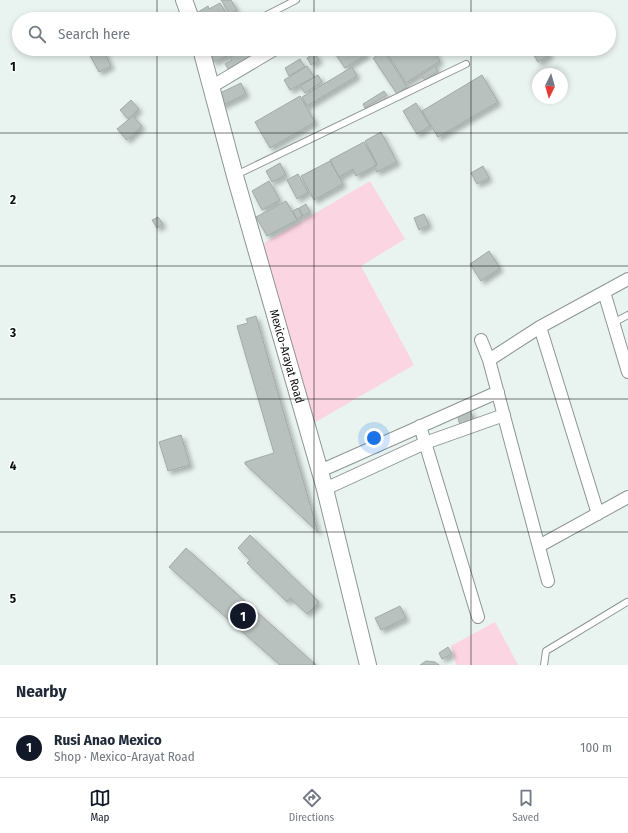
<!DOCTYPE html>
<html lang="en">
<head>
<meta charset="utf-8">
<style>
	:root { --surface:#fff; --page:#f6f6f7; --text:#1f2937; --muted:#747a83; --line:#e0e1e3; --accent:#111827 }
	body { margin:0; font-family:"Fira Sans Condensed",sans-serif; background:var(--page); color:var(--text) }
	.compass { position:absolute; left:532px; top:68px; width:36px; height:36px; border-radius:50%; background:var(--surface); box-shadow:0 2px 6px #0003; rotate:185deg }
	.you { position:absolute; left:374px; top:438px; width:14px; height:14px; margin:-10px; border:3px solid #fff; border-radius:50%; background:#1a73e8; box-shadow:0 0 0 6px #1a73e833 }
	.badge { display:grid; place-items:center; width:26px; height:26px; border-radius:50%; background:var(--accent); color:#fff; font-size:13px; font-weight:700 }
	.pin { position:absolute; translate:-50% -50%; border:2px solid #fff; box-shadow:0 1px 4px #0006 }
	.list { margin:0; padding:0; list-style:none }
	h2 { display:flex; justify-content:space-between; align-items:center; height:52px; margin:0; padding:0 16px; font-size:17px }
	h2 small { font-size:13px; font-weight:400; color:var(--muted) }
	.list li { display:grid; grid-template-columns:26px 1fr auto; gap:12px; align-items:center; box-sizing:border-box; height:60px; padding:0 16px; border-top:1px solid var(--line) }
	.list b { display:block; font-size:15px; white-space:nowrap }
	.list p { margin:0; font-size:13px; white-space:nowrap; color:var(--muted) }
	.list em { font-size:13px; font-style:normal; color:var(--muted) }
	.icon { flex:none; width:22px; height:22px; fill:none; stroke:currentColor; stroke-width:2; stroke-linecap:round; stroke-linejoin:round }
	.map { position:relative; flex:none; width:628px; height:665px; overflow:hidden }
	.search { position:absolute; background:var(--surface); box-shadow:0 2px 6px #0003; left:12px; right:12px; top:12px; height:44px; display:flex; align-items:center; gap:10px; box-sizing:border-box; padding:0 14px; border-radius:22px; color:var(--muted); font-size:15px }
	.sheet { height:112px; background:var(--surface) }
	nav { display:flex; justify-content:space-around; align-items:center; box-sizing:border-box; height:56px; border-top:1px solid var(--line); background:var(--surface); font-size:11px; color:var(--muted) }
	nav a { display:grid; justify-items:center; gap:2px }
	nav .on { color:var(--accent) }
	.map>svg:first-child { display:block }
	.green { fill:#fcd5e3 }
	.building { fill:#b8c1be; stroke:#a1aaa7; filter:url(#shadow) }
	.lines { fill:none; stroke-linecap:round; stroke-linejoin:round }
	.lane-casing { stroke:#8d9693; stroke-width:8 }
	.street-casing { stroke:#8d9693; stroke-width:14 }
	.secondary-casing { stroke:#8d9693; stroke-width:18 }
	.lane { stroke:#fff; stroke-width:6 }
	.street { stroke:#fff; stroke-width:12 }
	.secondary { stroke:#fff; stroke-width:16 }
	.grid { fill:none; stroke:#0b0f0e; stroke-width:1; stroke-opacity:0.55 }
	.labels { text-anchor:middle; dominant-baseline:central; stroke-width:3; stroke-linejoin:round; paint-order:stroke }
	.street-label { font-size:12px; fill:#0b0f0e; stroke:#f9fffd }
	.grid-label { font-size:13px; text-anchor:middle; font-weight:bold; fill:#0b0f0e; stroke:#f9fffd; stroke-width:3; stroke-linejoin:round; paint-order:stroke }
</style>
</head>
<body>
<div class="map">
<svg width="628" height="665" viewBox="0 0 628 665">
	<defs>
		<filter id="shadow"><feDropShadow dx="3.5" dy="3.5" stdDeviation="2" flood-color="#0004"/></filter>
	</defs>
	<rect width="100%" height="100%" fill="#e9f3ef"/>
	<path class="green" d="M 370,181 L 405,239 L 361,266 L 414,365 L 307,427 L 254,249 Z
		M 495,622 L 518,665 L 456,665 L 451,646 Z"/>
	<path class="building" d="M 221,0 L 231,0 L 237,10 L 230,14 Z
		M 220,3 L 228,16 L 224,19 L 198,19 L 195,14 L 208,6 L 209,9 Z
		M 19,23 L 19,35 L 13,30 Z
		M 99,49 L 103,49 L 111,66 L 99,72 L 89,54 Z
		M 216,49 L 230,49 L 233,54 L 213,62 L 209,54 Z
		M 245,49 L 246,49 L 253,60 L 231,73 L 225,64 L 232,60 L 230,57 Z
		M 332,49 L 364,49 L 367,54 L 345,68 Z
		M 386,49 L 433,49 L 440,61 L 406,83 L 385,50 Z
		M 541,49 L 546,49 L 550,55 L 538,62 L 533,54 Z
		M 384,51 L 407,87 L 397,94 L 373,58 Z
		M 315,53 L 319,60 L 311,65 L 307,58 Z
		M 300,59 L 305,67 L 289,76 L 285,68 Z
		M 307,66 L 314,77 L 290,90 L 284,80 Z
		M 435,66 L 438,71 L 425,80 L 421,75 Z
		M 352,67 L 357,76 L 307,106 L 302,97 Z
		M 318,75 L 322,82 L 305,93 L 300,86 Z
		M 482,75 L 498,102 L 438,137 L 422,111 Z
		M 241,83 L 246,94 L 221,106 L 216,95 Z
		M 384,91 L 387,95 L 365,108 L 363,104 Z
		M 300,96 L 315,122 L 270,148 L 255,122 Z
		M 131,100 L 139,109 L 128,119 L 120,110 Z
		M 416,103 L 430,126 L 417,134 L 403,111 Z
		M 133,116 L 142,126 L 127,140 L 117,129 Z
		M 381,132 L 397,162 L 377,172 L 374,166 L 377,164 L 365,141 Z
		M 364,142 L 377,165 L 356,176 L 353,169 L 339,177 L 330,160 Z
		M 330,161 L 343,184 L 314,200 L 301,176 Z
		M 280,163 L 286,175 L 272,182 L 266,171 Z
		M 483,166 L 489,178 L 477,184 L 471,173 Z
		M 298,174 L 308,192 L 297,199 L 287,180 Z
		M 269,181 L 280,200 L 262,210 L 252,191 Z
		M 286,201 L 297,220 L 267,236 L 256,217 Z
		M 306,204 L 310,212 L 303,216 L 299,208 Z
		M 298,208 L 302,216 L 297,219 L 293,211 Z
		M 424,214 L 429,225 L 419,230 L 414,218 Z
		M 158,217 L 163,224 L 157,228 L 152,220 Z
		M 489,251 L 500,268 L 481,281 L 470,264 Z
		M 256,316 L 318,532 L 245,464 L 245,462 L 274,453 L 237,326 L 248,323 L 246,319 Z
		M 470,410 L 474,421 L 460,425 L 457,414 Z
		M 181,435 L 190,465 L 168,471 L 159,442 Z
		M 250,535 L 319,602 L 307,614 L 290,598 L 287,602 L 247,563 L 250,560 L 238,548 Z
		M 186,548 L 316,665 L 280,665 L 169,567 Z
		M 400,606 L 406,618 L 381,630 L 375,618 Z
		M 448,647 L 452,654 L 442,659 L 439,653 Z
		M 426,661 L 435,662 L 439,665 L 420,665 Z"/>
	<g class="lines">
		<g class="lane-casing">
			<path id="lane" d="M 259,19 L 296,0
				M 236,175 L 466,64
				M 613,323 L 628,315
				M 544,665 L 546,651 L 627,602"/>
		</g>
		<g class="street-casing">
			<path id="street" d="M 211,87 L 275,49
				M 604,292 L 628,372
				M 540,327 L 598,514
				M 481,340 L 489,360 L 548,581
				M 489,360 L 540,327 L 628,279
				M 420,426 L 478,617
				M 320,471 L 498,392
				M 325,489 L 425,443 L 504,415
				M 539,546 L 628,497"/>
		</g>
		<g class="secondary-casing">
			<g id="secondary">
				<path d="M 184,0 L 191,19"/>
				<path id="s1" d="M 201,49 L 235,176 L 325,489 L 368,665"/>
			</g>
		</g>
		<use href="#lane" class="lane"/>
		<use href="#street" class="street"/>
		<use href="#secondary" class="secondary"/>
	</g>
	<path class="grid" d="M 157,0 L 157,19M 314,0 L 314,19M 471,0 L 471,19M 157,49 L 157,665M 314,49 L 314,665M 471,49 L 471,665M 0,133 L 628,133M 0,266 L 628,266M 0,399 L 628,399M 0,532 L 628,532"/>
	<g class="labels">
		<g class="street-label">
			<text stroke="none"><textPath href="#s1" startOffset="319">Mexico-Arayat Road</textPath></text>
		</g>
	</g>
	<g class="grid-label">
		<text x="13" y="71">1</text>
		<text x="13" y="204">2</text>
		<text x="13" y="337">3</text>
		<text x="13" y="470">4</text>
		<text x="13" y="603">5</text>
	</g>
</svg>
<svg class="compass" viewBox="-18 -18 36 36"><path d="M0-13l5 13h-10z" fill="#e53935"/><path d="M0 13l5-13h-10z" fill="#747a83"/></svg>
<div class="you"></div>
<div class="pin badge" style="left:243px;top:616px">1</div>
<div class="search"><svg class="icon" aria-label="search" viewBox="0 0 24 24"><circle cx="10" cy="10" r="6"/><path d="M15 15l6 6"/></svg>Search here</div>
</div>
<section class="sheet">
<h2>Nearby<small></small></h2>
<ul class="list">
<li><span class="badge">1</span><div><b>Rusi Anao Mexico</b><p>Shop · Mexico-Arayat Road</p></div><em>100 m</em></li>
</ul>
</section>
<nav>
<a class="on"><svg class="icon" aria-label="map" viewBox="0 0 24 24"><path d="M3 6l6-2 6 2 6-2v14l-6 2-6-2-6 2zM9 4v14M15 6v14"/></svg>Map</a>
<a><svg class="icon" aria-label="directions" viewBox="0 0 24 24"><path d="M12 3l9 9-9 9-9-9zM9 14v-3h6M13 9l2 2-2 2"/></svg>Directions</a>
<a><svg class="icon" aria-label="saved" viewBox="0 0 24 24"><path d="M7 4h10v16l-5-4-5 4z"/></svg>Saved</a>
</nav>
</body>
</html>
